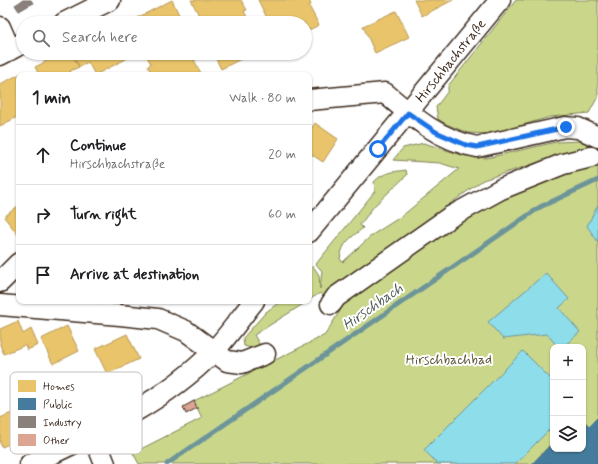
<!DOCTYPE html>
<html lang="en">
<head>
<meta charset="utf-8">
<style>
	:root { --surface:#fff; --page:#f2f2f2; --text:#202124; --muted:#757577; --line:#e0e0e0 }
	body { margin:0; font-family:Mynerve,sans-serif; background:var(--page); color:var(--text) }
	.controls { position:absolute; right:12px; bottom:12px; display:grid; overflow:hidden; border-radius:8px; box-shadow:0 1px 3px #0004 }
	.controls button { width:36px; height:36px; display:grid; place-items:center; padding:0; border:0; border-bottom:1px solid var(--line); background:var(--surface); color:var(--text); font:20px sans-serif }
	.stop { position:absolute; width:12px; height:12px; margin:-9px; border:3px solid #1a73e8; border-radius:50%; background:#fff }
	.stop.end { background:#1a73e8; border-color:#fff; box-shadow:0 1px 4px #0008 }
	.list { margin:0; padding:0; list-style:none }
	h2 { display:flex; justify-content:space-between; align-items:center; height:52px; margin:0; padding:0 16px; font-size:17px }
	h2 small { font-size:13px; font-weight:400; color:var(--muted) }
	.list li { display:grid; grid-template-columns:26px 1fr auto; gap:12px; align-items:center; box-sizing:border-box; height:60px; padding:0 16px; border-top:1px solid var(--line) }
	.list b { display:block; font-size:15px; white-space:nowrap }
	.list p { margin:0; font-size:13px; white-space:nowrap; color:var(--muted) }
	.list em { font-size:13px; font-style:normal; color:var(--muted) }
	.icon { flex:none; width:22px; height:22px; fill:none; stroke:currentColor; stroke-width:2; stroke-linecap:round; stroke-linejoin:round }
	.map { position:relative; flex:none; width:598px; height:464px; overflow:hidden }
	.search { position:absolute; background:var(--surface); box-shadow:0 1px 3px #0004; left:16px; top:16px; width:296px; height:44px; display:flex; align-items:center; gap:10px; box-sizing:border-box; padding:0 14px; border-radius:22px; color:var(--muted); font-size:15px }
	.panel { position:absolute; background:var(--surface); box-shadow:0 1px 3px #0004; left:16px; top:72px; width:296px; height:232px; border-radius:8px }
	.map>svg:first-child { display:block }
	.green { fill:#cad78b; stroke:#828054; fill-rule:evenodd }
	.water { fill:#8eddeb; stroke:#6d9599 }
	.homes { fill:#e9c46a; stroke:#b59653 }
	.public { fill:#457b9d; stroke:#426377 }
	.industry { fill:#8a817c; stroke:#726760 }
	.lines { fill:none; stroke-linecap:round; stroke-linejoin:round }
	.stream { stroke:#6d9599; stroke-width:5 }
	.building { fill:#dba592; stroke:#3b2a1e }
	.minor-casing { stroke:#3b2a1e; stroke-width:23 }
	.minor { stroke:#fff; stroke-width:20 }
	.route { stroke:#1a73e8; stroke-width:5 }
	.labels { text-anchor:middle; dominant-baseline:central; stroke-width:4; stroke-linejoin:round; paint-order:stroke }
	.street-label { font-size:14px; fill:#3b2a1e; stroke:#fff }
	.park-label { font-size:14px; fill:#5f5539; stroke:#fff }
	.water-label { font-size:15px; font-style:italic; fill:#54605c; stroke:#fff }
	.key { fill:#fff; stroke:#c4bfbc; stroke-width:1 }
	.key-label { font-size:11px; fill:#3b2a1e }
</style>
</head>
<body>
<div class="map">
<svg width="598" height="464" viewBox="0 0 598 464">
	<rect width="100%" height="100%" fill="#fff"/>
	<filter id="ink" filterUnits="userSpaceOnUse"><feTurbulence type="fractalNoise" baseFrequency=".025" numOctaves="2"/><feDisplacementMap in="SourceGraphic" scale="8" xChannelSelector="R" yChannelSelector="G"/><feConvolveMatrix kernelMatrix="1 2 1 2 8 2 1 2 1" color-interpolation-filters="sRGB"/></filter>
	<g filter="url(#ink)">
		<path class="green" d="M 516,0 L 598,0 L 598,99 L 596,100 L 589,113 L 550,117 L 492,134 L 468,133 L 446,124 L 438,119 L 436,107 L 448,91 L 448,86 Z
			M 581,141 L 598,147 L 598,150 L 590,154 L 565,154 L 483,180 L 352,274 L 452,220 L 598,158 L 598,464 L 139,464 L 133,453 L 202,418 L 194,401 L 325,335 L 341,309 L 334,308 L 320,293 L 309,300 L 309,271 L 313,266 L 319,275 L 320,289 L 322,271 L 316,264 L 375,191 L 374,182 C 383,172 393,172 406,170 L 407,175 L 374,206 L 360,225 L 363,228 C 351,238 342,242 340,259 L 343,262 L 372,235 L 402,216 L 459,169 L 440,163 L 393,160 L 403,148 L 424,143 L 465,156 L 487,158 L 556,142 ZM 553,347 L 583,347 L 583,449 L 553,449 Z
			M 281,301 L 308,301 L 254,335 L 261,347 L 252,348 L 244,346 L 243,338 L 266,312 Z"/>
		<path class="water" d="M 598,205 L 598,242 L 587,226 Z
			M 546,273 L 569,299 L 559,308 L 580,332 L 563,347 L 558,347 L 547,334 L 503,339 L 488,322 Z
			M 523,351 L 553,381 L 553,426 L 515,464 L 438,464 L 424,450 Z"/>
		<path class="homes" d="M 172,0 L 183,23 L 130,23 L 129,22 Z
			M 191,0 L 241,0 L 247,10 L 244,11 L 250,23 L 203,23 Z
			M 258,0 L 309,0 L 311,5 L 309,6 L 319,25 L 305,32 L 305,23 L 278,23 L 275,17 L 268,20 Z
			M 414,0 L 453,0 L 422,16 Z
			M 396,11 L 409,37 L 375,53 L 363,26 Z
			M 50,53 L 59,53 L 61,56 L 66,53 L 72,53 L 79,67 L 70,71 L 72,75 L 39,75 L 35,67 L 45,62 L 47,55 Z
			M 72,53 L 123,53 L 126,59 L 95,75 L 88,62 L 79,67 Z
			M 145,53 L 194,53 L 197,59 L 194,60 L 202,75 L 152,75 L 148,66 L 151,64 Z
			M 217,53 L 260,53 L 248,59 L 247,56 L 221,69 L 214,55 Z
			M 24,72 L 25,75 L 19,75 L 19,116 L 0,126 L 0,84 Z
			M 315,123 L 338,139 L 323,162 L 309,153 L 309,132 Z
			M 19,205 L 19,236 L 4,217 Z
			M 18,321 L 23,334 L 31,329 L 38,345 L 27,350 L 25,345 L 4,354 L 0,345 L 0,329 Z
			M 67,326 L 79,351 L 53,364 L 41,339 Z
			M 127,334 L 139,359 L 107,374 L 95,349 Z
			M 14,412 L 25,437 L 2,447 L 0,443 L 0,418 Z"/>
		<path class="public" d="M 598,417 L 598,464 L 532,464 L 553,442 L 553,449 L 583,449 L 583,420 L 589,426 Z"/>
		<path class="industry" d="M 23,0 L 31,0 L 33,3 L 19,11 L 15,5 Z"/>
		<g class="lines">
			<path class="stream" d="M 167,464 L 540,207 L 598,180"/>
		</g>
		<path class="building" d="M 194,401 L 197,408 L 186,414 L 183,407 Z"/>
		<g class="lines">
			<g class="minor-casing">
				<path id="minor" d="M 64,23 L 110,0
					M 0,27 L 10,50
					M 0,55 L 23,43
					M 309,100 L 385,93 C 413,117 439,140 477,147 L 565,127 L 578,128 L 598,137
					M 309,232 L 500,0
					M 0,282 L 19,263
					M 331,304 L 336,297 L 450,217 L 501,189 L 563,164 L 591,157
					M 0,305 L 120,315 L 158,319 L 186,331 L 227,361 L 242,363 L 265,354
					M 93,434 L 105,464
					M 30,464 C 94,434 164,403 214,351 C 228,336 241,317 254,301"/>
			</g>
			<use href="#minor" class="minor"/>
		</g>
	</g>
	<g class="lines" filter="url(#ink)">
		<path class="route" d="M 378,149 L 408,113 L 436,132 L 466,145 L 477,147 L 566,127"/>
	</g>
	<g class="labels">
		<g class="street-label">
			<text transform="translate(451 61) rotate(-51)">Hirschbachstraße</text>
		</g>
		<g class="park-label">
			<text x="449" y="360">Hirschbachbad</text>
		</g>
		<g class="water-label">
			<text transform="translate(373 307) rotate(-35)">Hirschbach</text>
		</g>
	</g>
	<rect x="10" y="372" width="132" height="82" rx="6" class="key"/>
	<rect x="18" y="380" width="18" height="12" fill="#e9c46a"/>
	<rect x="18" y="398" width="18" height="12" fill="#457b9d"/>
	<rect x="18" y="416" width="18" height="12" fill="#8a817c"/>
	<rect x="18" y="434" width="18" height="12" fill="#dba592"/>
	<g class="key-label">
		<text x="43" y="390">Homes</text>
		<text x="43" y="408">Public</text>
		<text x="43" y="426">Industry</text>
		<text x="43" y="444">Other</text>
	</g>
</svg>
<div class="controls">
<button>+</button>
<button>−</button>
<button><svg class="icon" aria-label="layers" viewBox="0 0 24 24"><path d="M12 4l9 5-9 5-9-5zM3 14l9 5 9-5"/></svg></button>
</div>
<div class="stop" style="left:378px;top:149px"></div>
<div class="stop end" style="left:566px;top:127px"></div>
<div class="search"><svg class="icon" aria-label="search" viewBox="0 0 24 24"><circle cx="10" cy="10" r="6"/><path d="M15 15l6 6"/></svg>Search here</div>
<section class="panel">
<h2>1 min<small>Walk · 80 m</small></h2>
<ul class="list">
<li><svg class="icon" aria-label="ahead" viewBox="0 0 24 24"><path d="M12 20V5M6 11l6-6 6 6"/></svg><div><b>Continue</b><p>Hirschbachstraße</p></div><em>20 m</em></li>
<li><svg class="icon" aria-label="right" viewBox="0 0 24 24"><path d="M7 20v-9h11M14 6l5 5-5 5"/></svg><div><b>Turn right</b></div><em>60 m</em></li>
<li><svg class="icon" aria-label="arrive" viewBox="0 0 24 24"><path d="M6 21V4h12l-3 4 3 4H6"/></svg><div><b>Arrive at destination</b></div></li>
</ul>
</section>
</div>
</body>
</html>
